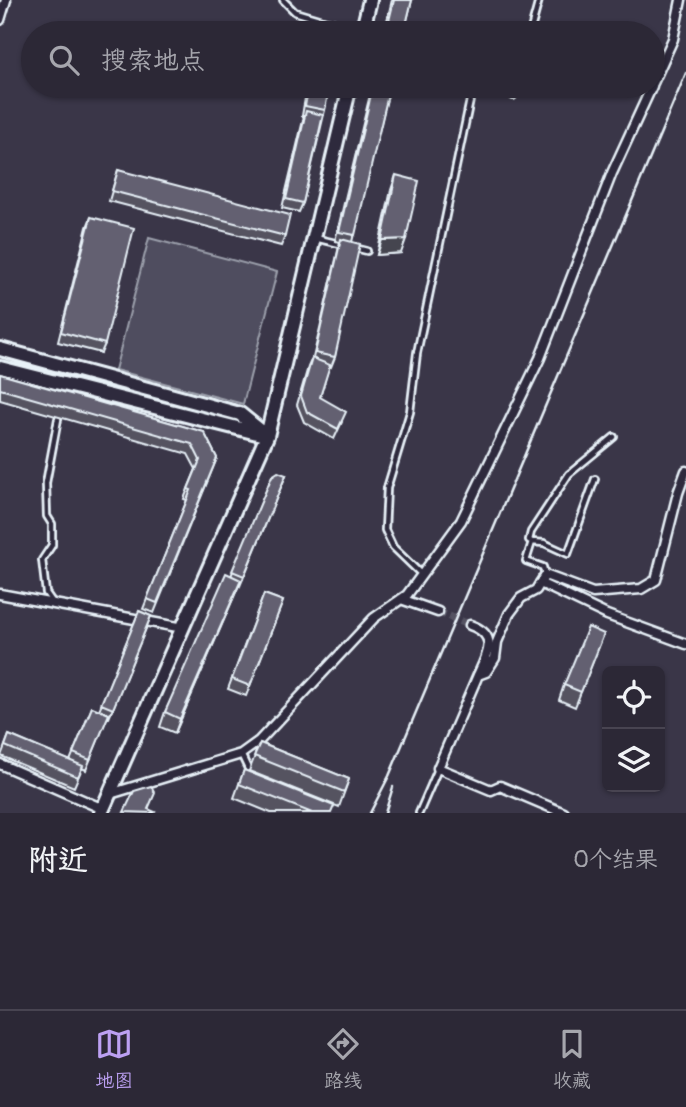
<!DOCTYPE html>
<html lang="zh">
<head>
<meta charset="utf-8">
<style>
	:root { --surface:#2c2836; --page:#34303e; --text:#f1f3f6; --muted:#a6a6ad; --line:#484451; --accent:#bca0f2 }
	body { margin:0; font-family:Pangolin,"LXGW WenKai TC",sans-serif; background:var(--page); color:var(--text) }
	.controls { position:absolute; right:21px; bottom:21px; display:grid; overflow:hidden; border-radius:10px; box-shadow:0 2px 5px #0004 }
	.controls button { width:63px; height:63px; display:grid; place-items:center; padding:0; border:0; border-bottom:2px solid var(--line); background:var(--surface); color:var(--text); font:35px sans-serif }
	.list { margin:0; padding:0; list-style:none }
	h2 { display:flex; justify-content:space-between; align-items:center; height:91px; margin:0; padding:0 28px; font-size:30px }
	h2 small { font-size:23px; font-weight:400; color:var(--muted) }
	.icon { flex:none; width:38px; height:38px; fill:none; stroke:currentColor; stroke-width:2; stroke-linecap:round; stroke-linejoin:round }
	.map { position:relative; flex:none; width:686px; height:813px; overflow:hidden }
	.search { position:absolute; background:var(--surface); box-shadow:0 2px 5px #0004; left:21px; right:21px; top:21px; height:77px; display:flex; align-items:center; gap:18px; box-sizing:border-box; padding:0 24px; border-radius:38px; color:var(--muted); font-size:26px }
	.sheet { height:196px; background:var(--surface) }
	nav { display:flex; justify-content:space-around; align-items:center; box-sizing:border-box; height:98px; border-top:2px solid var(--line); background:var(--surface); font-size:19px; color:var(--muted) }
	nav a { display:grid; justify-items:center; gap:4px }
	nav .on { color:var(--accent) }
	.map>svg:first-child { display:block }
	.green { fill:#504e5f; stroke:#9ca0ac; stroke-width:2 }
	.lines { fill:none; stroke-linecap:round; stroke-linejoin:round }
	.street-tunnel { stroke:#545262; stroke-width:8; stroke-dasharray:8 4; stroke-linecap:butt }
	.lane-casing { stroke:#e8f1f8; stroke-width:10 }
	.street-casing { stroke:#e8f1f8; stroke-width:13 }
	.secondary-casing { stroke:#e8f1f8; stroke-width:18 }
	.lane { stroke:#2f2a3d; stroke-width:4.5 }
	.street { stroke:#2f2a3d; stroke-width:8 }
	.secondary { stroke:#2f2a3d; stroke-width:12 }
	.rail { stroke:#e8f1f8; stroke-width:2.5 }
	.wall { fill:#555361; stroke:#e8f1f8; stroke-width:2 }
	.shaded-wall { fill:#45444f; stroke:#e8f1f8; stroke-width:2 }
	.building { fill:#636171; stroke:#e8f1f8; stroke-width:2 }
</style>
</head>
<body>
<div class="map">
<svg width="686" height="813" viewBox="0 0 686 813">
	<rect width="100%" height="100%" fill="#3a3648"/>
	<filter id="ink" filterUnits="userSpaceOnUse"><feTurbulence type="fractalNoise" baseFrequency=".0143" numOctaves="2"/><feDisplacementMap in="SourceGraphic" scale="14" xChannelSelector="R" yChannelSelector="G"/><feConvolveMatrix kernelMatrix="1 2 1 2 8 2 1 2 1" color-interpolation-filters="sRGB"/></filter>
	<g filter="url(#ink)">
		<path class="green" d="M 149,238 L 277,272 L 243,404 L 115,370 Z"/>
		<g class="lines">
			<path class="street-tunnel" d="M 438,612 L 470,625"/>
			<g class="lane-casing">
				<path id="lane" d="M 283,0 L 295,12 L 325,21
					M 337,24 L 362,30
					M 530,33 L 539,0
					M 513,96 L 516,86
					M 315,238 L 344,245
					M 355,248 L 367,251
					M 532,542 L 529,540 L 531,532 L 569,474 L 614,437
					M 422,575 L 393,547 L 385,530 L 387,488 L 410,412 L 417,353 L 473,86
					M 545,575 L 543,567 L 526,561 L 532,542 L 544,543 L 568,554 L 595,479
					M 53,603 L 46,593 L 42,560 L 52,545 L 52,524 L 47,516 L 46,483 L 58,419
					M 241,754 L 251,775
					M 419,813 L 438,769"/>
			</g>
			<g class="street-casing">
				<path id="street" d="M 0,20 L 6,0
					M 653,83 L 673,39 L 681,0
					M 540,583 L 607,615 L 686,644
					M 0,594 L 183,628
					M 401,599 L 438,612
					M 470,625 C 499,635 488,654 478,675
					M 0,764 L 103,809
					M 110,794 L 241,754 L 259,741 L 374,618 L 407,595 L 461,521 L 540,358 L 612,173 L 652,86
					M 564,813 L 500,786 L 491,790 L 438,768 L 478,675 L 486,672 L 495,658 L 497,642 L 509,614 L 521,598 L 536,590 L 545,575 L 593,593 L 641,589 L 656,580 L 678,493 L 686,471"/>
			</g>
			<g class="secondary-casing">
				<path id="secondary" d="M 362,33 L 370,0
					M 0,349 L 240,414 L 267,436
					M 0,368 L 261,434
					M 101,813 L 267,436 L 350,86"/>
			</g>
			<use href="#lane" class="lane"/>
			<use href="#street" class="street"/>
			<use href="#secondary" class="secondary"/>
			<path class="rail" d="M 370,813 L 389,776 L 686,73
				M 385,813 L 393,787"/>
		</g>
		<path class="wall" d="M 392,0 L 412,0 L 404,33 L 384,33 Z
			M 307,86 L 329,86 L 325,110 L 303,203 L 299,212 L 282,208 L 304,116 L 302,116 Z
			M 372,86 L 390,86 L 352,242 L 335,357 L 331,367 L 329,366 L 320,397 L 342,422 L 334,439 L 304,422 L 297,405 L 308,367 L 312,358 L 313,358 L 340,242 L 335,241 Z
			M 118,170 L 285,236 L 281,246 L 109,201 Z
			M 396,175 L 401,253 L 377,255 L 391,190 Z
			M 91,217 L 105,344 L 101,353 L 58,342 L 87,227 Z
			M 0,374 L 204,432 L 217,458 L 154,613 L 143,609 L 187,500 L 184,499 L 196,469 L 188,454 L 0,400 Z
			M 286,475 L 240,586 L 239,585 L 175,733 L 160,727 L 165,712 L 231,576 L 272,476 Z
			M 264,594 L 283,601 L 246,696 L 228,689 Z
			M 139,611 L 151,616 L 109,718 L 107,718 L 86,770 L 82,768 L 74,787 L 1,756 L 9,735 L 70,761 L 92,707 L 99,710 Z
			M 604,634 L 575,707 L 559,700 L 564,685 Z
			M 260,743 L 349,779 L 339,807 L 249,771 Z
			M 244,770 L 331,813 L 271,813 L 234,798 Z"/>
		<path class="shaded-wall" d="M 406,239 L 401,253 L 377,255 L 382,240 Z
			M 241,580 L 235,594 L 175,733 L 180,719 Z"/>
		<path class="building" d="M 394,0 L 412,0 L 404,33 L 386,33 Z
			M 322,16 L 341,20 L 339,33 L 319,33 Z
			M 309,86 L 329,86 L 325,110 L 305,106 Z
			M 373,86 L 390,86 L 355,235 L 339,232 Z
			M 306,111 L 323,115 L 303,203 L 286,199 Z
			M 118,170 L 290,215 L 285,236 L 112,191 Z
			M 396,175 L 419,181 L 406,239 L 382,240 Z
			M 91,217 L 134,228 L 105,344 L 61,332 Z
			M 341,239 L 360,244 L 335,357 L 315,353 Z
			M 312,358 L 330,365 L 320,397 L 346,412 L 338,429 L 307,412 L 301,396 Z
			M 0,374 L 204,432 L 217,458 L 157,603 L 147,599 L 191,490 L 188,489 L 200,460 L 192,444 L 0,389 Z
			M 278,472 L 286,475 L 244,576 L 232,571 L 272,476 Z
			M 226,573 L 241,580 L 180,719 L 165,712 Z
			M 264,594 L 283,601 L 250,686 L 232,679 Z
			M 139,611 L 151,616 L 113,709 L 101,704 Z
			M 588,627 L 604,634 L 581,692 L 564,685 Z
			M 92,707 L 109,714 L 90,760 L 73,753 Z
			M 9,735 L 83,766 L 78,777 L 5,746 Z
			M 260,743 L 349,779 L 344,792 L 254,756 Z
			M 244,770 L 334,806 L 331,813 L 312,813 L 239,784 Z
			M 151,786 L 155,793 L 148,809 L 155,812 L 154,813 L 124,812 L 134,791 Z"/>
	</g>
</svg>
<div class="controls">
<button><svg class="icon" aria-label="locate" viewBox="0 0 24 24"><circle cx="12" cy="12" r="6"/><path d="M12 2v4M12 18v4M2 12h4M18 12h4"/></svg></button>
<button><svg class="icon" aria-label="layers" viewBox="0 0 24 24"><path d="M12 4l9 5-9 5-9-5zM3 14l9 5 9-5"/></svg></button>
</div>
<div class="search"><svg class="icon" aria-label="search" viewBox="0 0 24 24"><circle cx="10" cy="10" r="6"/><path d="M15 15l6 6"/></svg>搜索地点</div>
</div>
<section class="sheet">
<h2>附近<small>0个结果</small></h2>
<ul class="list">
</ul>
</section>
<nav>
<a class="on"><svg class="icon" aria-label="map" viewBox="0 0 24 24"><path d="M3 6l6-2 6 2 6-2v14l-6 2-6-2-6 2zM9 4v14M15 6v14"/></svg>地图</a>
<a><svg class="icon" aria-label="directions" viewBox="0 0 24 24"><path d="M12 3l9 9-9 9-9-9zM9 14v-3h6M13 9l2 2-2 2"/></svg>路线</a>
<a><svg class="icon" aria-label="saved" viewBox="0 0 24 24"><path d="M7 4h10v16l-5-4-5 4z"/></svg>收藏</a>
</nav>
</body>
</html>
